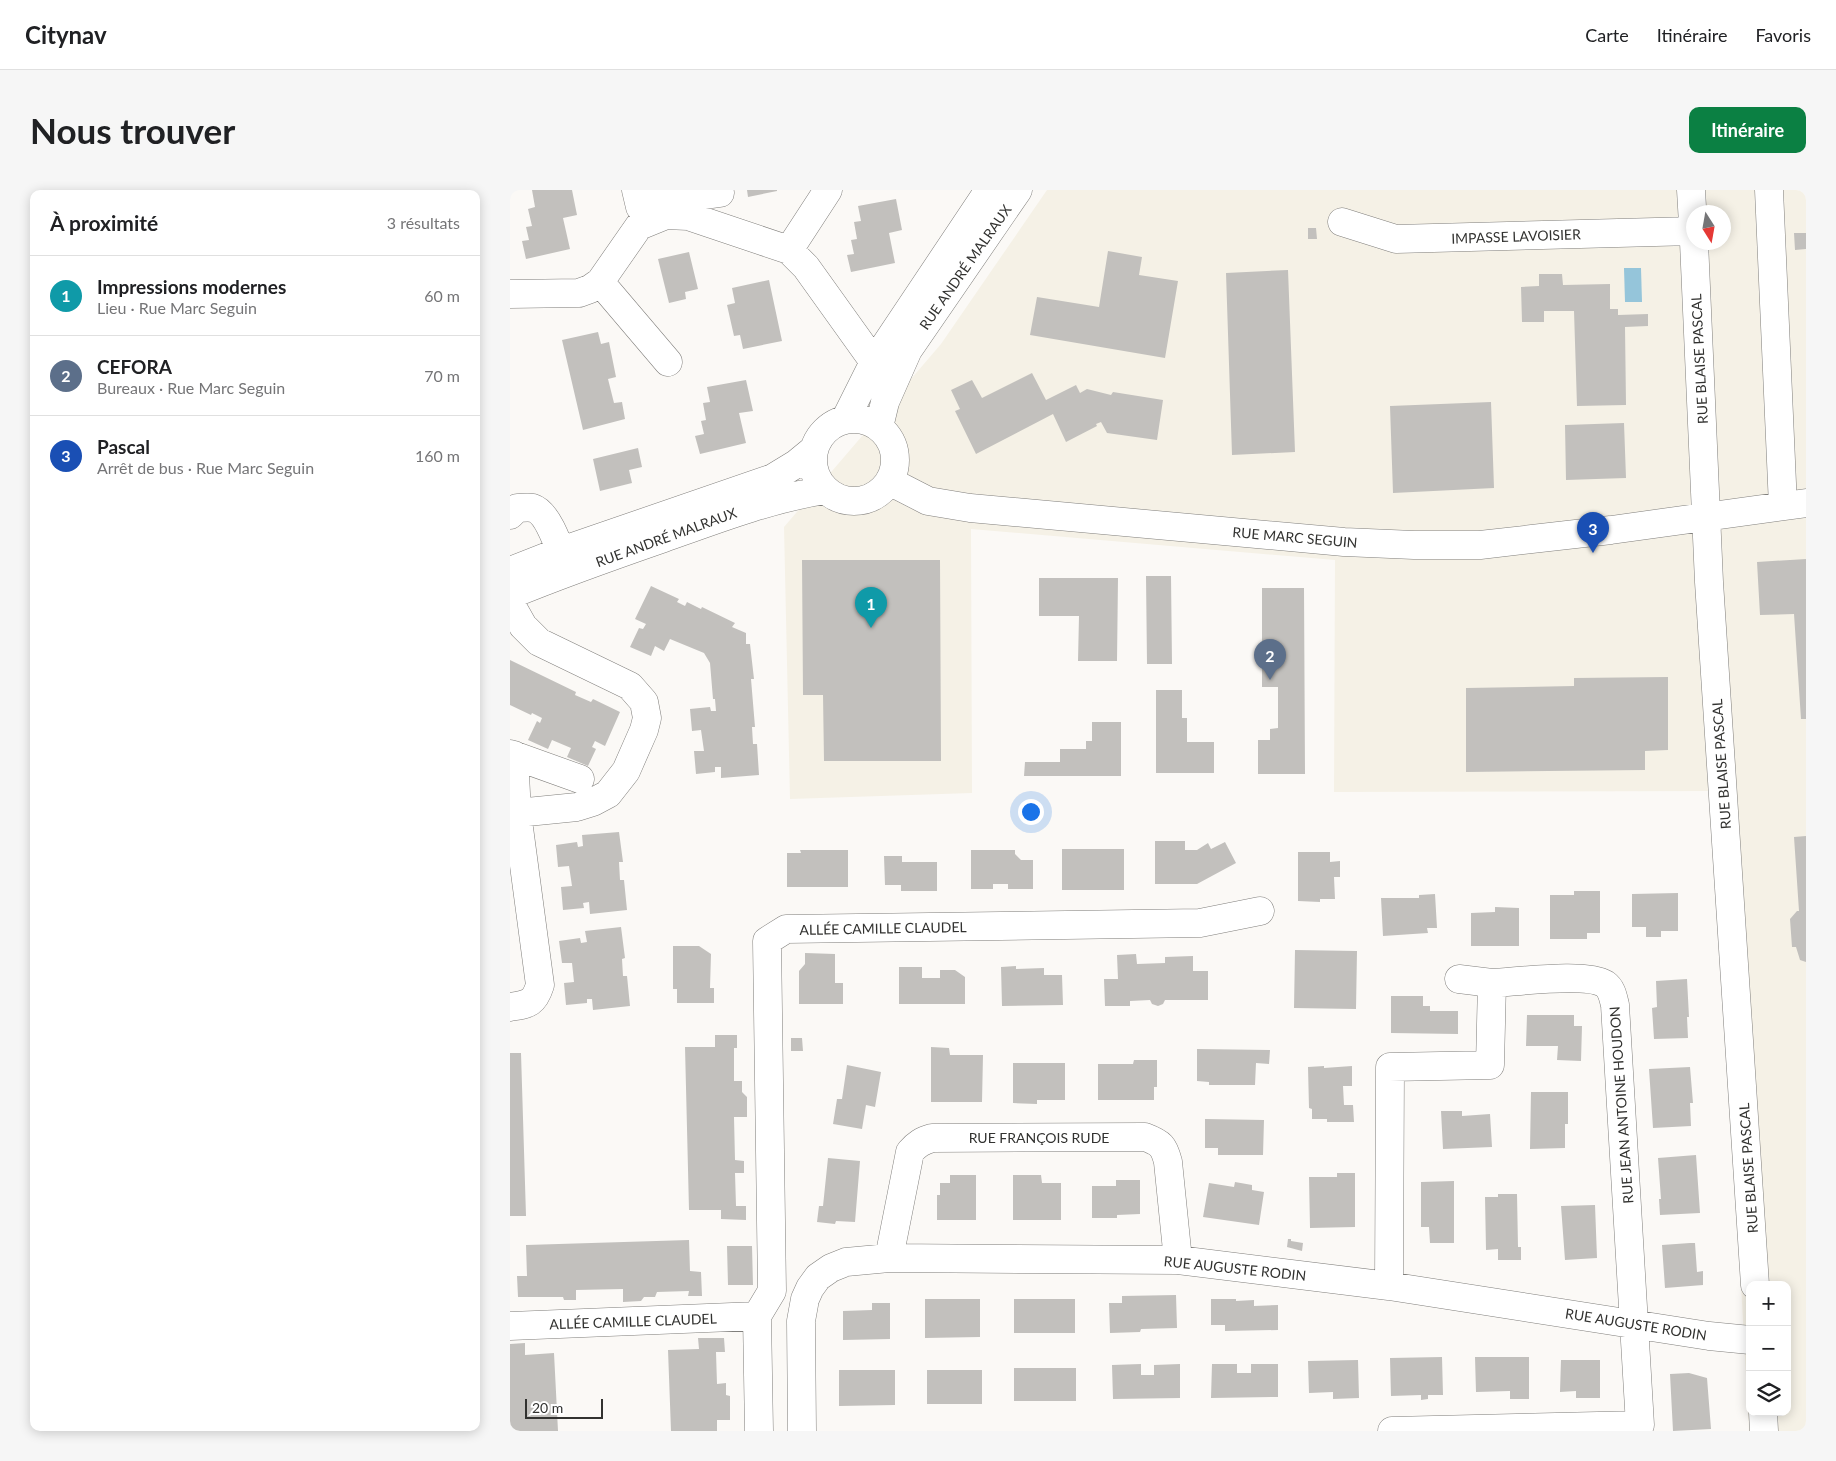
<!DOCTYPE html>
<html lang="fr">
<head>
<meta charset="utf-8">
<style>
	:root { --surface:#fff; --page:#f6f6f6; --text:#202124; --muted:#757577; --line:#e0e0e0; --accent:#0b8043 }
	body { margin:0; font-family:Lato,sans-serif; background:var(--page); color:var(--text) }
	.controls { position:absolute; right:15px; bottom:15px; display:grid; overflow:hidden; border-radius:10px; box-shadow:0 2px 12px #0003 }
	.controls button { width:45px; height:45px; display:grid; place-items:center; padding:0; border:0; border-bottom:1px solid var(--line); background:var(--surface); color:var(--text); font:25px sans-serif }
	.compass { position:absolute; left:1176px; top:15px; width:45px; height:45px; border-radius:50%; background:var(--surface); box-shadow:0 2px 12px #0003; rotate:169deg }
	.scale { position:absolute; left:15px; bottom:12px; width:78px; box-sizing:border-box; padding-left:5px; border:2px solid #323230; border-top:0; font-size:14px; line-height:18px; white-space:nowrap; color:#323230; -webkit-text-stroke:4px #fff; paint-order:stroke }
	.you { position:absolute; left:520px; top:621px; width:18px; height:18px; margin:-12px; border:4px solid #fff; border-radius:50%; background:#1a73e8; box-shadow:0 0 0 8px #1a73e833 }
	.badge { display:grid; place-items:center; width:32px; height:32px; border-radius:50%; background:var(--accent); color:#fff; font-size:16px; font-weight:700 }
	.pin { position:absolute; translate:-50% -41px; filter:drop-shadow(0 1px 2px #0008) }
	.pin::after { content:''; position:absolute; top:26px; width:18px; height:15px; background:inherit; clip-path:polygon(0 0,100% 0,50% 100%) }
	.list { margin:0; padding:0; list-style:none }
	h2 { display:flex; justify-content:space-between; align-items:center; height:65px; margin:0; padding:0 20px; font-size:21px }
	h2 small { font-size:16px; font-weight:400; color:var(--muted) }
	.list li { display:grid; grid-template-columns:32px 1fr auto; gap:15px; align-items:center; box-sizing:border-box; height:80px; padding:0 20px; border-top:1px solid var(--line) }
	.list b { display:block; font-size:19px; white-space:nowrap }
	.list p { margin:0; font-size:16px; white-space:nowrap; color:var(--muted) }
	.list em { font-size:16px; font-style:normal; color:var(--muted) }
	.icon { flex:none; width:28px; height:28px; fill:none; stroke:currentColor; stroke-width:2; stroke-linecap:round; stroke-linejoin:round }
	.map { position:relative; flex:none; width:1296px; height:1241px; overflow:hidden; border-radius:10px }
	header { display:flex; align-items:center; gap:30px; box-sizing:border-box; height:70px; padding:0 25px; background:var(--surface); border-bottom:1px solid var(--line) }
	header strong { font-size:24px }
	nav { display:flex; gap:28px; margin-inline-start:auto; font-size:18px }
	.intro { display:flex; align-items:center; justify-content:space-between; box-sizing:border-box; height:120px; padding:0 30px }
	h1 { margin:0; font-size:35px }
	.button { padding:12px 22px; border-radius:10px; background:var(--accent); color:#fff; font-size:18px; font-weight:700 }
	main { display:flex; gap:30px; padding:0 30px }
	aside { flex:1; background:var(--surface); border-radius:10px; box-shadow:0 2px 12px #0003 }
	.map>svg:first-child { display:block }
	.built { fill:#f5f1e6; fill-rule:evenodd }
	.water { fill:#95c5da }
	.building { fill:#c2c0bd }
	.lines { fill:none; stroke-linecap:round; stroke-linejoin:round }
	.minor-casing { stroke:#807f7c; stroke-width:29 }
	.minor { stroke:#fff; stroke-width:28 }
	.labels { text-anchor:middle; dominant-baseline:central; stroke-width:4; stroke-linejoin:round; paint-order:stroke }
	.street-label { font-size:14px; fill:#323230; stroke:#fff }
</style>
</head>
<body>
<header>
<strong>Citynav</strong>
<nav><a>Carte</a><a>Itinéraire</a><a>Favoris</a></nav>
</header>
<div class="intro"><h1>Nous trouver</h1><a class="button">Itinéraire</a></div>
<main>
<aside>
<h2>À proximité<small>3 résultats</small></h2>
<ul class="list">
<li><span class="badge" style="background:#0f9aa8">1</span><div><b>Impressions modernes</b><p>Lieu · Rue Marc Seguin</p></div><em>60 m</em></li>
<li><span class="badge" style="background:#5c6f8a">2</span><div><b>CEFORA</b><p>Bureaux · Rue Marc Seguin</p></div><em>70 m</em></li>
<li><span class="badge" style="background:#1a4fb4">3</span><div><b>Pascal</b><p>Arrêt de bus · Rue Marc Seguin</p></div><em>160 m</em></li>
</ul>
</aside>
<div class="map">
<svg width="1296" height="1241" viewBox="0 0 1296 1241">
	<rect width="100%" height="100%" fill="#fbf9f6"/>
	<path class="built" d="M 537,0 L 1296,0 L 1296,1241 L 1239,1241 L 1204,601 L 824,602 L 825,370 L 461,339 L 462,603 L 280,609 L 274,337 L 431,154 ZM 1184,22 L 1214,22 L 1214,52 L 1184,52 ZM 1240,1095 L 1277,1095 L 1277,1222 L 1240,1222 Z"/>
	<path class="water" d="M 1114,78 L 1131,78 L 1132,112 L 1115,112 Z"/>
	<path class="building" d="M 22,0 L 62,0 L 67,25 L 53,28 L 60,59 L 16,69 L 12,51 L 19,50 L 16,37 L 22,36 L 18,19 L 25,17 Z
		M 237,0 L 267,0 L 267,1 L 238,7 Z
		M 386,9 L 392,40 L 379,43 L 385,73 L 341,82 L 337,65 L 344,64 L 341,50 L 347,49 L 344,32 L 351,31 L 348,16 Z
		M 798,38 L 806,38 L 807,49 L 798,49 Z
		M 1284,43 L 1296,43 L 1296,59 L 1285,60 Z
		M 598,61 L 632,67 L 629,85 L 668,91 L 655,168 L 520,145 L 527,107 L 589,117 Z
		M 179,62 L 188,99 L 175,102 L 176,109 L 159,113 L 148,69 Z
		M 778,80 L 785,262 L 722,265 L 716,83 Z
		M 1029,84 L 1052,84 L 1053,95 L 1100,94 L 1100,119 L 1108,119 L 1108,125 L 1138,124 L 1138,136 L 1115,137 L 1116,215 L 1067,216 L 1064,121 L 1034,121 L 1034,132 L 1012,132 L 1011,97 L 1029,96 Z
		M 259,90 L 272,151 L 233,159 L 230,145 L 224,146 L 217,115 L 225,113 L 222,98 Z
		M 88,142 L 91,154 L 99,152 L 106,187 L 98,189 L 104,213 L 112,212 L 115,229 L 73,240 L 52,150 Z
		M 522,183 L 536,210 L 566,195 L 570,203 L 577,199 L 601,205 L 603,202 L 653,210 L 647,250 L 597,243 L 591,232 L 586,234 L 587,236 L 556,252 L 543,224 L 466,264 L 445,221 L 450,219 L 441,200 L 462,190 L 472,208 Z
		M 236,190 L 243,221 L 229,223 L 236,253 L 190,264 L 185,246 L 194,244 L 191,231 L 196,230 L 193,213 L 200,212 L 197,197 Z
		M 981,212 L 984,298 L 883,303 L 880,216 Z
		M 1114,233 L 1116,288 L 1056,290 L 1055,235 Z
		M 128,258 L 132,277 L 119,280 L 122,293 L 90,301 L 83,269 Z
		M 1296,369 L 1296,529 L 1291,529 L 1284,424 L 1250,425 L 1247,372 Z
		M 292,370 L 430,370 L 431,571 L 314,571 L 313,505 L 293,505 Z
		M 636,386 L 661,386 L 662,474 L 637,474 Z
		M 529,388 L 608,388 L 607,471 L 568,471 L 569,426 L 529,426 Z
		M 141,396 L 169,409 L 167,412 L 175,416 L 177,412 L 191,419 L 192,417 L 225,433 L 222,437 L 236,443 L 236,454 L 240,454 L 244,489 L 241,489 L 245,537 L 242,537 L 243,554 L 247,554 L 249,585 L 211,588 L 211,577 L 205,577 L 205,582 L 186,584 L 184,561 L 194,561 L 191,540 L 182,541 L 180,519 L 200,517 L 201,521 L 206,521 L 205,509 L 203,509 L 200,473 L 194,463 L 160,449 L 154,461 L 145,456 L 141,466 L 120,457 L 129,438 L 133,439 L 136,434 L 125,429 Z
		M 752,398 L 794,398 L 795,584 L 748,584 L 748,550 L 760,550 L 760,539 L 768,538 L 768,497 L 752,497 Z
		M 0,470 L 66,502 L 65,505 L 81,512 L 83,509 L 110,522 L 95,556 L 85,551 L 82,557 L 86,559 L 78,576 L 57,567 L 61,558 L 42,550 L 38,559 L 18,550 L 27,531 L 30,533 L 32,528 L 22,523 L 21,525 L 0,515 Z
		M 1158,487 L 1158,560 L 1135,561 L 1135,580 L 956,582 L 956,498 L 1064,496 L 1064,488 Z
		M 646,500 L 672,500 L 672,528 L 677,528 L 677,552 L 704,552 L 704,583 L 646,583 Z
		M 582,532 L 611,532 L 611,586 L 514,586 L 515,572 L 550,572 L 550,559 L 576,559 L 576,551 L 582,551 Z
		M 109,642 L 113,672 L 109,672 L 110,690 L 114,690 L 117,720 L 80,724 L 79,712 L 73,713 L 74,718 L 53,720 L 51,697 L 62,696 L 59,676 L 48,677 L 46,655 L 67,652 L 68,657 L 73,656 L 72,645 Z
		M 1296,646 L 1296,772 L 1290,770 L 1286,757 L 1282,757 L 1280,729 L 1287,721 L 1289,721 L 1284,647 Z
		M 645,651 L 675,651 L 675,660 L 687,660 L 698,653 L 701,659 L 715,652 L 726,673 L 687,694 L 645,694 Z
		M 552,659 L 614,659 L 614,700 L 552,700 Z
		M 290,660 L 338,660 L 338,697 L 277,697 L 277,663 L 291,663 Z
		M 461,660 L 505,660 L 505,664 L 511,670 L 523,670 L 523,699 L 498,699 L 498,694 L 483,694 L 483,699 L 461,699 Z
		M 788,662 L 820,662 L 820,672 L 830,671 L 830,687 L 824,687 L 825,709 L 810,709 L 810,712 L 788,711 Z
		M 374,666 L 392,666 L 392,672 L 427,672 L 427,701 L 391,701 L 391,695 L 375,695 Z
		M 1064,701 L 1090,701 L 1090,743 L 1077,743 L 1077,749 L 1040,749 L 1040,705 L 1064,705 Z
		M 1168,703 L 1168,741 L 1151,741 L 1151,747 L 1136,747 L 1136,737 L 1122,737 L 1122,704 Z
		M 925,704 L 927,738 L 917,738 L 918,743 L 873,746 L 871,708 L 909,708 L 909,705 Z
		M 985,717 L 1009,718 L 1009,756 L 961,756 L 961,723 L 985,722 Z
		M 111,737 L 115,768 L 112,769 L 113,786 L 117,786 L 120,816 L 83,820 L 82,809 L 77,809 L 77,813 L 56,815 L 54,793 L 64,792 L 62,773 L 52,773 L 49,751 L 70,748 L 71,753 L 77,752 L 75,741 Z
		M 163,756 L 189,756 L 201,764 L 200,798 L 204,798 L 204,813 L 167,813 L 167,799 L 163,799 Z
		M 785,760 L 847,761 L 846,819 L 784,818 Z
		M 295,763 L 325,764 L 325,793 L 333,793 L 333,814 L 289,814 L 289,781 L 295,774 Z
		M 626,764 L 627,774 L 655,773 L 655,767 L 683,766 L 683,781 L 698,781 L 698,810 L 655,810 L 653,814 L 648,816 L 642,814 L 640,810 L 620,811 L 620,816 L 595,816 L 594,789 L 608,789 L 607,765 Z
		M 506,776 L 506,779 L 534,778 L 534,785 L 552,785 L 553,815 L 492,816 L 491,777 Z
		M 389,777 L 412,777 L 412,788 L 430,788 L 430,780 L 445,780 L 455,787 L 455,814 L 389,814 Z
		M 1177,789 L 1179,827 L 1177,827 L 1178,848 L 1144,849 L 1142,818 L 1147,817 L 1146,791 Z
		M 881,806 L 913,806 L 913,816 L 920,816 L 920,821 L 948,821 L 948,844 L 881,843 Z
		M 1017,825 L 1064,825 L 1064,836 L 1072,836 L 1071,871 L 1047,870 L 1048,856 L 1016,856 Z
		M 205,845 L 227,845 L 227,858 L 224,858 L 224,891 L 232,891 L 232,902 L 237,907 L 237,927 L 224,927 L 225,970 L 234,971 L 234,983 L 225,983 L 226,1016 L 236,1016 L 236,1030 L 211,1029 L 211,1020 L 179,1020 L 175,857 L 205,857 Z
		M 281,848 L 292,848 L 293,861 L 281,861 Z
		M 421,857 L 439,858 L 440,865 L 473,865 L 472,912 L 421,912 Z
		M 687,859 L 760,860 L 759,874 L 746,873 L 745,895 L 699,895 L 699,892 L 687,891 Z
		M 0,863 L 11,863 L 16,1026 L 0,1026 Z
		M 624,870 L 647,870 L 647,897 L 644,897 L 644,910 L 588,910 L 588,874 L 623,874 Z
		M 503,873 L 555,873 L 555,910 L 527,910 L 527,914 L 503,913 Z
		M 337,875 L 371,882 L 365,917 L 356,915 L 352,939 L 323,934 L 327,909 L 332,909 Z
		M 814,876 L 814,878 L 842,876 L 842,896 L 833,896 L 834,915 L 843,915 L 844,932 L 817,932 L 817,929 L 802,929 L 802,919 L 799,918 L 798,877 Z
		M 1180,877 L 1183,913 L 1180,913 L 1181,936 L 1143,938 L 1139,879 Z
		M 1021,902 L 1058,902 L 1058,934 L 1055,934 L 1055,958 L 1020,959 Z
		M 931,921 L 952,921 L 952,926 L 980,924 L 982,957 L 933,959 Z
		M 695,929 L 754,930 L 753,965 L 708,965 L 708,958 L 695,958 Z
		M 1186,965 L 1190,1023 L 1150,1025 L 1149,1009 L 1151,1009 L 1148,968 Z
		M 318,968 L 350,971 L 345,1032 L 326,1031 L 325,1034 L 307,1032 L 309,1016 L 313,1016 Z
		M 827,983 L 845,983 L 845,1037 L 800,1038 L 799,987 L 827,987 Z
		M 440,985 L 466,985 L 466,1030 L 427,1030 L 427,1005 L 430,1005 L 430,993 L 440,993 Z
		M 503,985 L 531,985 L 532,993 L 551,993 L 551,1030 L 503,1030 Z
		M 606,990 L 630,990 L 630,1024 L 607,1025 L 607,1028 L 582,1028 L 582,996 L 606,996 Z
		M 944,991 L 944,1053 L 920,1053 L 919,1037 L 911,1037 L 911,992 Z
		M 725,992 L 742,995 L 742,1000 L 754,1002 L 749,1035 L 693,1027 L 699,993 L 724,997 Z
		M 988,1004 L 1007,1004 L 1008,1057 L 1011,1057 L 1011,1070 L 988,1070 L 988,1059 L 976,1060 L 975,1007 L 988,1007 Z
		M 1085,1015 L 1087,1068 L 1055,1070 L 1051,1016 Z
		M 778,1049 L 781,1049 L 781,1051 L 793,1053 L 792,1061 L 777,1057 Z
		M 179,1050 L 180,1081 L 191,1082 L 192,1106 L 178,1106 L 179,1101 L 147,1102 L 145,1107 L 134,1107 L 131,1111 L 113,1112 L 113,1099 L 66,1100 L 66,1110 L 54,1110 L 53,1107 L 8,1107 L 7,1086 L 17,1086 L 16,1055 Z
		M 1180,1053 L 1185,1053 L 1187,1082 L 1193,1081 L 1193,1095 L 1155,1098 L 1152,1055 Z
		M 217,1056 L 242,1056 L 243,1095 L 218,1095 Z
		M 666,1105 L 667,1138 L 631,1139 L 630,1142 L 600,1143 L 599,1113 L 612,1113 L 612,1106 Z
		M 415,1109 L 470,1109 L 470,1147 L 415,1148 Z
		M 504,1109 L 565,1109 L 565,1143 L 504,1143 Z
		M 701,1109 L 726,1109 L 726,1111 L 744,1110 L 744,1116 L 768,1115 L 768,1140 L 715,1141 L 715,1135 L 701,1135 Z
		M 362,1113 L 380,1113 L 380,1149 L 333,1150 L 333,1121 L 362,1120 Z
		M 188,1148 L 214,1148 L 215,1162 L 206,1162 L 207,1194 L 216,1193 L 216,1205 L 220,1206 L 220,1230 L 207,1230 L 207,1241 L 161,1241 L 158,1160 L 189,1159 Z
		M 15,1153 L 15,1165 L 44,1163 L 48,1241 L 0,1241 L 0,1154 Z
		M 932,1167 L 933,1205 L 918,1205 L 918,1209 L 911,1210 L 911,1205 L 881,1206 L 880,1168 Z
		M 965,1167 L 1019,1167 L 1019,1209 L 1000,1209 L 1000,1201 L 966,1202 Z
		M 848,1170 L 849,1208 L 823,1209 L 823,1202 L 799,1203 L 798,1171 Z
		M 1051,1170 L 1090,1170 L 1090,1208 L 1066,1208 L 1066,1201 L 1050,1202 Z
		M 631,1174 L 631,1185 L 644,1185 L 644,1175 L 670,1174 L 670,1208 L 603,1209 L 602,1175 Z
		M 702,1174 L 727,1174 L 727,1183 L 741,1183 L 741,1174 L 768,1174 L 768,1207 L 701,1208 Z
		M 504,1178 L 566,1178 L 566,1211 L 504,1211 Z
		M 329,1180 L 385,1180 L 385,1215 L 329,1216 Z
		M 417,1180 L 472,1180 L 472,1214 L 417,1214 Z
		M 1179,1183 L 1197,1188 L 1201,1239 L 1163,1241 L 1160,1184 Z"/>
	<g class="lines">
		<g class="minor-casing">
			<path id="minor" d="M 126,0 L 130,17 L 152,11 L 210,3 L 209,0
				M 1181,0 L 1184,51
				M 1259,0 L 1273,316
				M 832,32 L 886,49 L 1183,41
				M 1184,52 L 1199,392 L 1245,1095
				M 279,60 L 318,0
				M 90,92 L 158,172
				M 0,104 L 69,103 L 80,99 L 90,92 L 129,36 L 156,25 L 178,26 L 279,60 L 296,77 L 364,172
				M303 270a41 41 0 1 1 82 0a41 41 0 1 1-82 0Z
				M 335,230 L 364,172 L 479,0
				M 369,237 L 375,212 L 398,160 L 508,0
				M 379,291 L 418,311 L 460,318 L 834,352 L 904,355 L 970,355 L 1101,340 L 1296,313
				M 0,325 L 7,318 C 11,318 18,317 23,318 C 39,323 51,363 57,378
				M 0,381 L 51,361 L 263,288 L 286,274 L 303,260
				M 0,405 C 51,384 102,366 154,348 C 207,329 259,309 315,300
				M 0,413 L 13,436 L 29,452 L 120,496 L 134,512 L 137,528 L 134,540 L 116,581 L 98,604 L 83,612 L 67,617 L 7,623 L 30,795 C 24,814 18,814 0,817
				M 0,564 L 70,589
				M 4,565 L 7,623
				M 949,789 L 982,793
				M 379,1068 L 400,962 C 407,954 412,951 422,948 L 635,947 C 651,953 654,956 658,972 L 668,1070
				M 879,1096 L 880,877 L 980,875 L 982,793 C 1007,792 1076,782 1095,794 C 1102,799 1103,807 1105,815 L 1130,1235 L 882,1241
				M 0,1136 L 247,1126
				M 1253,1222 L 1254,1241
				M 249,1241 L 247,1126 L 262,1101 L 257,751 L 276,739 L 690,733 L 750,721
				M 292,1241 L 291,1131 L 295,1109 L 300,1098 L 308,1087 L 321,1078 L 336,1072 L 379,1068 L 668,1070 L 879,1096 L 1199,1146 L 1240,1150"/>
		</g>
		<use href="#minor" class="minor"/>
	</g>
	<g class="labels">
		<g class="street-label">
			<text transform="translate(1006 46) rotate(-2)">IMPASSE LAVOISIER</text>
			<text transform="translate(455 77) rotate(-55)">RUE ANDRÉ MALRAUX</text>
			<text transform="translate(1189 169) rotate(-93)">RUE BLAISE PASCAL</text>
			<text transform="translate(156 347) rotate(-20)">RUE ANDRÉ MALRAUX</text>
			<text transform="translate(785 347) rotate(5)">RUE MARC SEGUIN</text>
			<text transform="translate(1211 574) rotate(-94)">RUE BLAISE PASCAL</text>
			<text transform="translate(373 738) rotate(-1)">ALLÉE CAMILLE CLAUDEL</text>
			<text transform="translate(1111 915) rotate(-94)">RUE JEAN ANTOINE HOUDON</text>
			<text x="529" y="947">RUE FRANÇOIS RUDE</text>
			<text transform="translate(1238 978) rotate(-94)">RUE BLAISE PASCAL</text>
			<text transform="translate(725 1078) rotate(6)">RUE AUGUSTE RODIN</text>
			<text transform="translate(123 1131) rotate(-2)">ALLÉE CAMILLE CLAUDEL</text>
			<text transform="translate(1126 1134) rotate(9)">RUE AUGUSTE RODIN</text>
		</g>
	</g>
</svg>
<div class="controls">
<button>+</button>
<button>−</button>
<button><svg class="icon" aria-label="layers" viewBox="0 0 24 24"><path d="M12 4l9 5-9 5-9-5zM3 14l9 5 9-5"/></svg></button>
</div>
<svg class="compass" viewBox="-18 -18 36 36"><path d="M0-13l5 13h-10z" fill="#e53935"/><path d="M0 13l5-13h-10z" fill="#757577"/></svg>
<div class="scale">20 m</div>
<div class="you"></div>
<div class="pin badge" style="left:361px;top:438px;background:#0f9aa8">1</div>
<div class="pin badge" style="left:760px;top:490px;background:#5c6f8a">2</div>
<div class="pin badge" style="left:1083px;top:363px;background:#1a4fb4">3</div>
</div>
</main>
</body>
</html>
